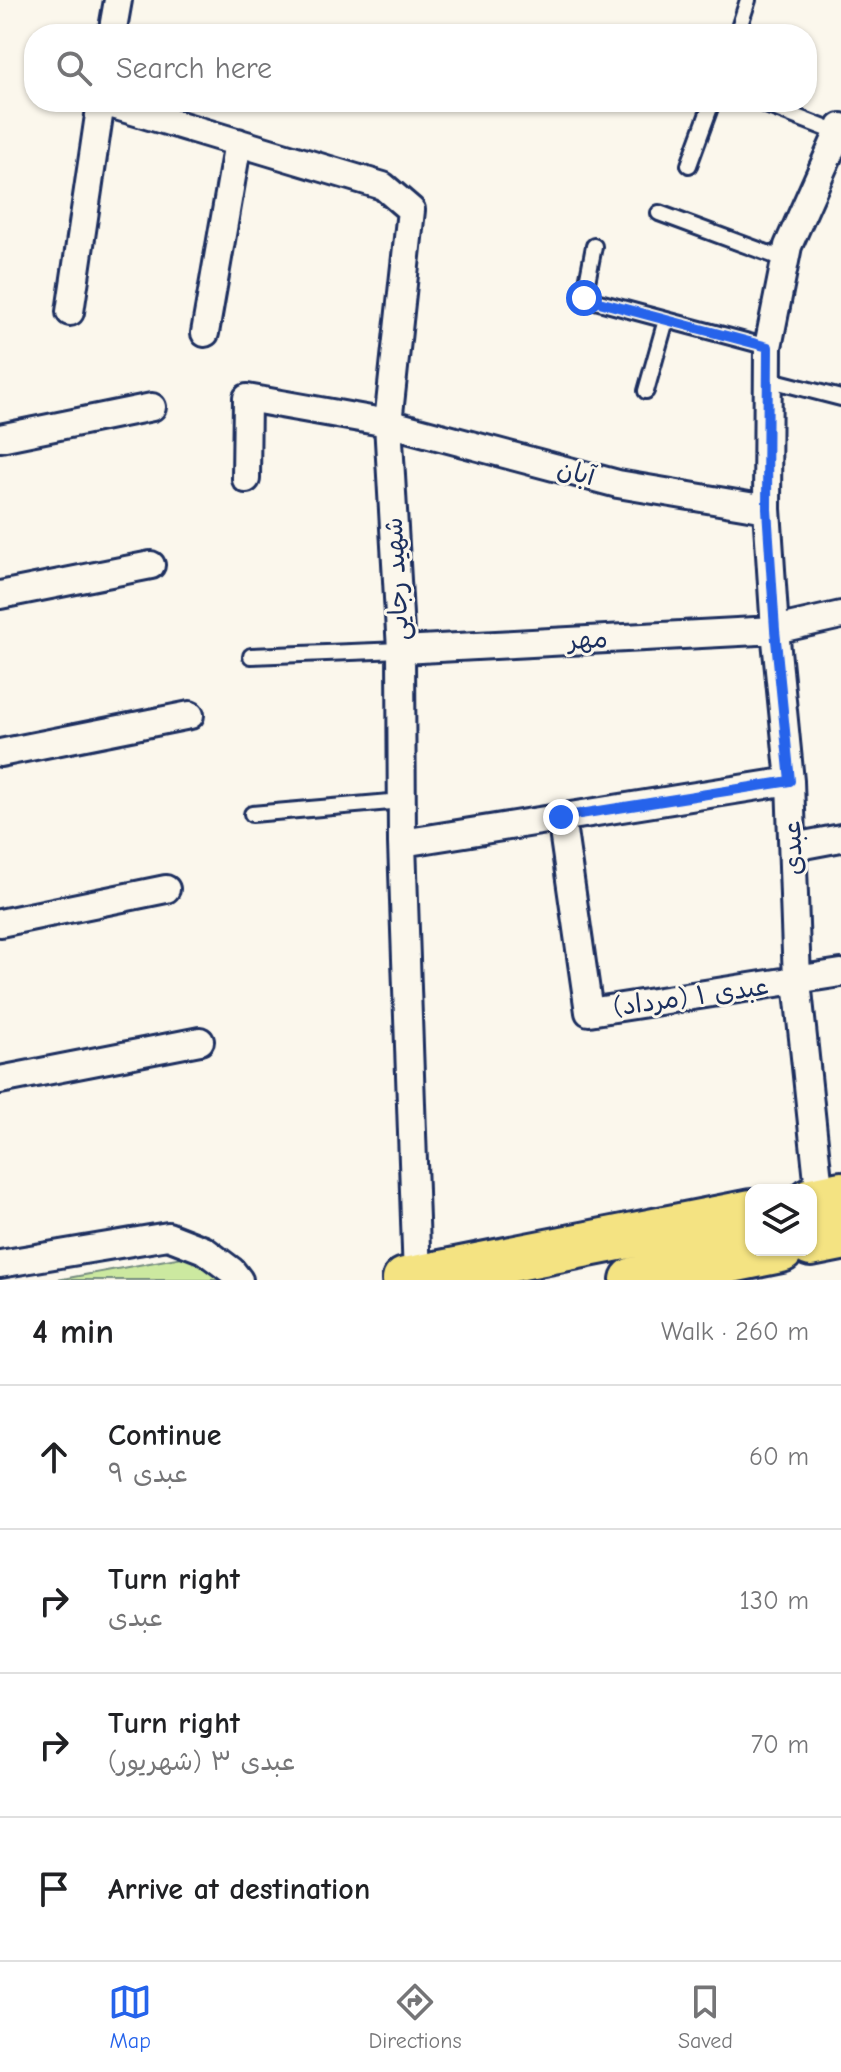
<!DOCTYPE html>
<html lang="en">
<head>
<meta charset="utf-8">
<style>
	:root { --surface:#fff; --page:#f2f2f2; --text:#202124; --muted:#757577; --line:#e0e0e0; --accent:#2563eb }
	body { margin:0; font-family:"Comic Neue","Playpen Sans Arabic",sans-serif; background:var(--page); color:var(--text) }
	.controls { position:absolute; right:24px; bottom:24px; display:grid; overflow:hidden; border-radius:16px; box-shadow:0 2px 6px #0004 }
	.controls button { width:72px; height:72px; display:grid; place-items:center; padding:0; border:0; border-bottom:2px solid var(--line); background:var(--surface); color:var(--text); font:40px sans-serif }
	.stop { position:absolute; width:24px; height:24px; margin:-18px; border:6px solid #2563eb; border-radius:50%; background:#fff }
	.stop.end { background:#2563eb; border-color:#fff; box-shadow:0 2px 8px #0008 }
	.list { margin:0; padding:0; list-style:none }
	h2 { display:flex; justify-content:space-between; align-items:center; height:104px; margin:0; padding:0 32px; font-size:34px }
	h2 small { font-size:26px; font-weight:400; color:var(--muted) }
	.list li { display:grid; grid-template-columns:52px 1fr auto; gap:24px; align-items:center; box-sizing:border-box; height:144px; padding:0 32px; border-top:2px solid var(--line) }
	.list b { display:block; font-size:30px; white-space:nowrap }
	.list p { margin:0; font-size:26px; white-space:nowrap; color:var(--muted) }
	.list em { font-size:26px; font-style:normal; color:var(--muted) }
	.icon { flex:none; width:44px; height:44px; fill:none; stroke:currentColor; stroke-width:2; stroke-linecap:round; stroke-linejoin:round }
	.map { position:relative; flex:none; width:841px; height:1280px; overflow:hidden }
	.search { position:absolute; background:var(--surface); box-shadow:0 2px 6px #0004; left:24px; right:24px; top:24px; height:88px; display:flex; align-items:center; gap:20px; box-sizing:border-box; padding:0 28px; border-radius:32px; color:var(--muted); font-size:30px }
	.sheet { height:680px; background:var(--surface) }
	nav { display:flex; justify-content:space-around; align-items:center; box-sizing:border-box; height:112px; border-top:2px solid var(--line); background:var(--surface); font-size:22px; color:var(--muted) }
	nav a { display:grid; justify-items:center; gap:4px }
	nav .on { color:var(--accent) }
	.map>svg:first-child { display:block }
	.green { fill:#cce9a0; stroke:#748c7f; stroke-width:2 }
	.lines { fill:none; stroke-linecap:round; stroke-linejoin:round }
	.lane-casing { stroke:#1b2f5e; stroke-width:20 }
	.street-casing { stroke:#1b2f5e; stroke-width:32 }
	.highway-casing { stroke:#1b2f5e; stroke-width:50 }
	.lane { stroke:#fbf7ec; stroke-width:14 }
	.street { stroke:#fbf7ec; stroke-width:26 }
	.highway { stroke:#f4e382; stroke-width:44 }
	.route { stroke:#2563eb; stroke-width:10 }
	.labels { text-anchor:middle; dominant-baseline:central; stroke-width:6; stroke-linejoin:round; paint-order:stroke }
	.street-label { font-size:26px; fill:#1b2f5e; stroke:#fbf7ec }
</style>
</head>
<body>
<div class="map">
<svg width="841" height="1280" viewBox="0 0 841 1280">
	<rect width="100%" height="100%" fill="#fbf7ec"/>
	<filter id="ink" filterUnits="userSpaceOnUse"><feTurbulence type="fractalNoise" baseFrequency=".0125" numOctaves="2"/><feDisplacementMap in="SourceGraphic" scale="16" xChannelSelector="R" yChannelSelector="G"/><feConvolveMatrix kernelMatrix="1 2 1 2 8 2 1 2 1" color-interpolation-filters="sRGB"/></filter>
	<g filter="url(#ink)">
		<path class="green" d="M 182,1257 L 202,1264 L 220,1280 L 57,1280 Z"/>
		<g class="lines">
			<g class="lane-casing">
				<path id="lane" d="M 737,34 L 748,0
					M 758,102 L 838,133
					M 689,165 L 712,102
					M 659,213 L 786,260
					M 594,246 L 584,298 L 768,347
					M 767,379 L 841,398
					M 646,391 L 666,320
					M 251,656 L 401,650
					M 252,814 L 402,801"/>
			</g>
			<g class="street-casing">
				<path id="street" d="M 112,34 L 118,0
					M 103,102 L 383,186 L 411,210 L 388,423 L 401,650 L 402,843 L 417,1278
					M 70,312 L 101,102
					M 205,333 L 238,142
					M 0,438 L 152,407
					M 246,479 L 247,398 L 388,423 L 618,484 L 767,509
					M 0,595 L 151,565
					M 401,650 L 775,630 L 841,615
					M 0,753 L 190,715
					M 561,817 L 589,1012 L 841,973
					M 402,843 L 790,781
					M 793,847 L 841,838
					M 0,923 L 166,889
					M 0,1080 L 200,1041
					M 820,1199 L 797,981 L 790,781 L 775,630 L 767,509 L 768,347 L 788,246 L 841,127
					M 0,1264 L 168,1236 L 204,1250 L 232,1271 L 239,1280"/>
			</g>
			<g class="highway-casing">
				<path id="highway" d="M 811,1200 L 841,1194
					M 811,1244 L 841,1238
					M 405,1280 L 751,1212
					M 633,1280 L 781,1250"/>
			</g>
			<use href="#lane" class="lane"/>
			<use href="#street" class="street"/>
			<use href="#highway" class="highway"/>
		</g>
	</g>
	<g class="lines" filter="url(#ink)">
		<path class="route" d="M 561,817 L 790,781 L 775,630 L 767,509 L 768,347 L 584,298"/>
	</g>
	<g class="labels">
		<g class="street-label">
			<text transform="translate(576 473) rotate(15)">آبان</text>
			<text transform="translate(397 579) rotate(-93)">شهید رجایی</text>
			<text transform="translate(588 640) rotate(-3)">مهر</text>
			<text transform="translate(793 848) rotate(-92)">عبدی</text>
			<text transform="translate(691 997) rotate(-8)">عبدی ۱ (مرداد)</text>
		</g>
	</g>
</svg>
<div class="controls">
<button><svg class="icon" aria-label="layers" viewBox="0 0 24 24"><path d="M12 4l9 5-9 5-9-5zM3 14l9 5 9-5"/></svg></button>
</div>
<div class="stop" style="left:584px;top:298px"></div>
<div class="stop end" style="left:561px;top:817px"></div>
<div class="search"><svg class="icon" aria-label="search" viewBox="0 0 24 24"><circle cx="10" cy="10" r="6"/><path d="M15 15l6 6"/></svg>Search here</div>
</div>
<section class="sheet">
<h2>4 min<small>Walk · 260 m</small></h2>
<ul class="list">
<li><svg class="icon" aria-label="ahead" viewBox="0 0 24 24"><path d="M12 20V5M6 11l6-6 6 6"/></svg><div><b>Continue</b><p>عبدی ۹</p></div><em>60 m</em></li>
<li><svg class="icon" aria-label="right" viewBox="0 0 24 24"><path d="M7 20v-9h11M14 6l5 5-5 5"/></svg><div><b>Turn right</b><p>عبدی</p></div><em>130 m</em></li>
<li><svg class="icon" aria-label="right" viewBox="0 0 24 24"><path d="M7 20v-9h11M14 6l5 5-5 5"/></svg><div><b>Turn right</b><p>عبدی ۳ (شهریور)</p></div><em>70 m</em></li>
<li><svg class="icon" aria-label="arrive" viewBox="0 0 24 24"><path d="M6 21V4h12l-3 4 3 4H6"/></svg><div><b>Arrive at destination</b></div></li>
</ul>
</section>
<nav>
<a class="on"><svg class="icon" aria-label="map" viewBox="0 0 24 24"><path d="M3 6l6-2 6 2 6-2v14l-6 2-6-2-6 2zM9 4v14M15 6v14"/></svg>Map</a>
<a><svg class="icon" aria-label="directions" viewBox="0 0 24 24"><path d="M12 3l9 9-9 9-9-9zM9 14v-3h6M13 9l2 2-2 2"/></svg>Directions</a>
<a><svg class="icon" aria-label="saved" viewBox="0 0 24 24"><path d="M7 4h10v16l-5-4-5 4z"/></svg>Saved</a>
</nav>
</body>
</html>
